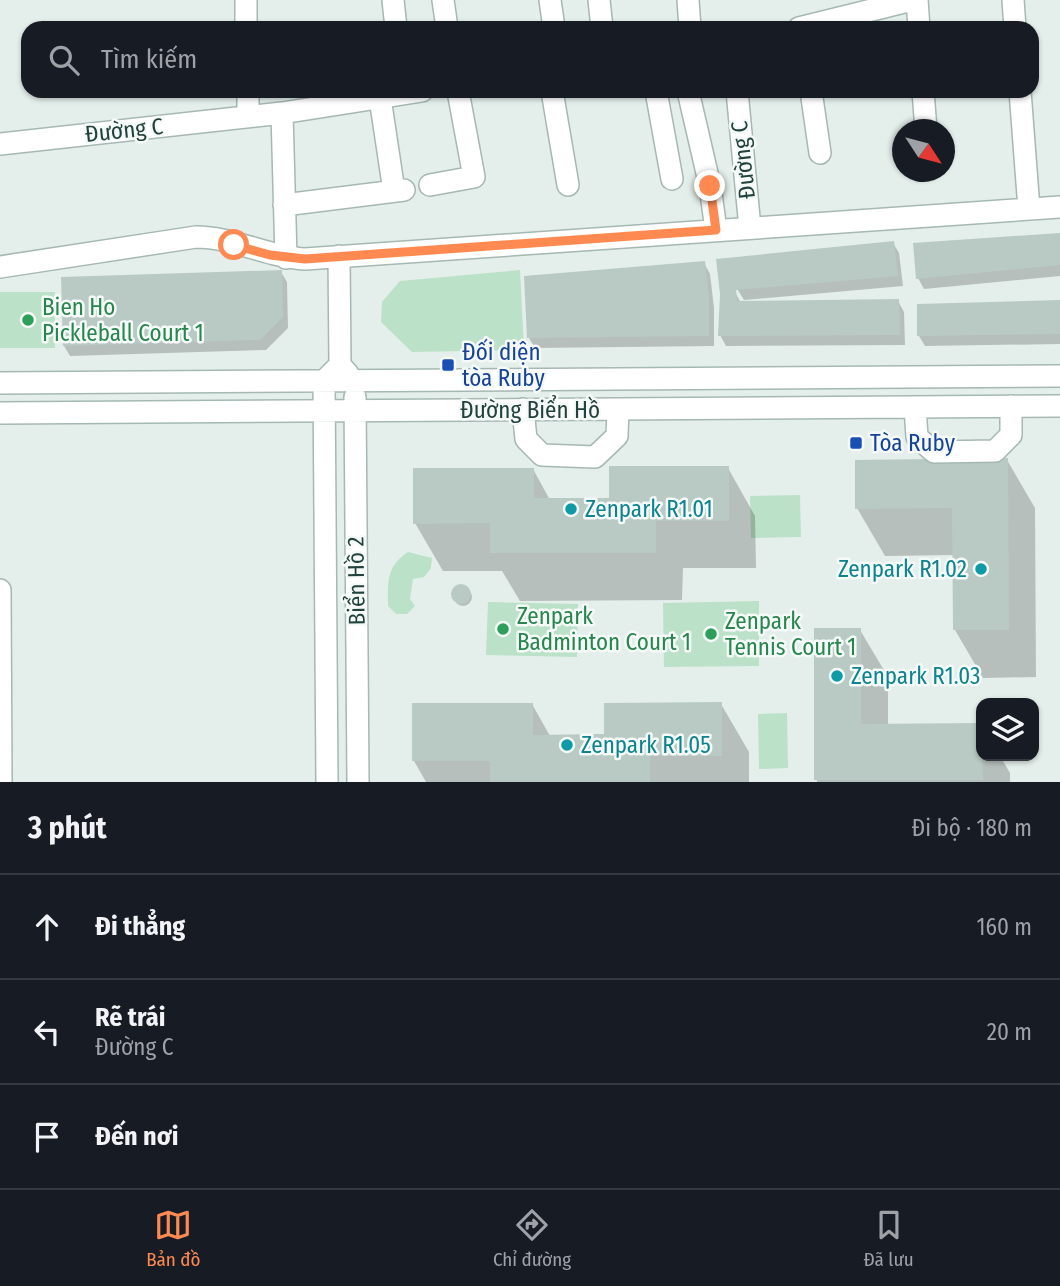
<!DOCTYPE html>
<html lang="vi">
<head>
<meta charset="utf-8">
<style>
	:root { --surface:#171b24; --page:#242831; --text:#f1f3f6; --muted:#9ea1a6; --line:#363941; --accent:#fe8a52 }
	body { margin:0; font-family:"Fira Sans Condensed",sans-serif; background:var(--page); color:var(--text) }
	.controls { position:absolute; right:21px; bottom:21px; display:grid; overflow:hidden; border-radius:14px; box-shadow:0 2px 5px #0004 }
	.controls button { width:63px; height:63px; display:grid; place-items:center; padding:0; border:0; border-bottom:2px solid var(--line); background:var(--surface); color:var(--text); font:35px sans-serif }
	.compass { position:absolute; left:892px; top:119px; width:63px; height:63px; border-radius:50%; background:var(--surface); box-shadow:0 2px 5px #0004; rotate:126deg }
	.stop { position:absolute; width:21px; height:21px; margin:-16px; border:5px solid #fe8a52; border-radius:50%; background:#fff }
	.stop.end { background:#fe8a52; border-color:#fff; box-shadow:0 2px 7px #0008 }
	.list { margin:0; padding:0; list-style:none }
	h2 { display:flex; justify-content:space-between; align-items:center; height:91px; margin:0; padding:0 28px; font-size:30px }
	h2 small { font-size:23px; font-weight:400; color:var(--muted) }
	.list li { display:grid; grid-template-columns:46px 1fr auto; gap:21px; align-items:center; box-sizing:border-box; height:105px; padding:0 28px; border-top:2px solid var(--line) }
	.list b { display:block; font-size:26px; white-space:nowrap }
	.list p { margin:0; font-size:23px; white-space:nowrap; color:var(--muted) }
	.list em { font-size:23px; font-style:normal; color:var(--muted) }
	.icon { flex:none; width:38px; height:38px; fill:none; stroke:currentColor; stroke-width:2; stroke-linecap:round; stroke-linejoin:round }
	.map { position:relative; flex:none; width:1060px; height:782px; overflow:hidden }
	.search { position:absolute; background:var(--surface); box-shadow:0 2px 5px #0004; left:21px; right:21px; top:21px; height:77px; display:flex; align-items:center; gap:18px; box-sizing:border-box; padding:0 24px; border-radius:21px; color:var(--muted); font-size:26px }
	.sheet { height:406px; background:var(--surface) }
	nav { display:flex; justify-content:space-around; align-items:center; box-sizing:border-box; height:98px; border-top:2px solid var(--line); background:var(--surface); font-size:19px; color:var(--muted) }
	nav a { display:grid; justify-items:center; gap:4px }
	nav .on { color:var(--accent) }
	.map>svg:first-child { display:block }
	.green { fill:#bbe1c8 }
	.shadow { fill:#0003 }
	.building { fill:#b9cac4 }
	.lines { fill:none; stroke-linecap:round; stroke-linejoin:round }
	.minor-casing { stroke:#a6b8b3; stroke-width:24 }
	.minor { stroke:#fff; stroke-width:21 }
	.route { stroke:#fe8a52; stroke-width:9 }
	.leisure-dot { fill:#2e9e5b; stroke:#f5faf8; stroke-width:2.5 }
	.transit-dot { fill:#1a4fb4; stroke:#f5faf8; stroke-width:2.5 }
	.culture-dot { fill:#0f9aa8; stroke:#f5faf8; stroke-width:2.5 }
	.labels { text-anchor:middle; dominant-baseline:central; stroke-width:5; stroke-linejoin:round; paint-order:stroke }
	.street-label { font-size:23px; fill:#21423c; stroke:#f5faf8 }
	.leisure-label { font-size:23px; fill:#27864d; stroke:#f5faf8; text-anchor:start }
	.transit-label { font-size:23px; fill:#164399; stroke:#f5faf8; text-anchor:start }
	.culture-label { font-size:23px; fill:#0d838f; stroke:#f5faf8; text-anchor:start }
</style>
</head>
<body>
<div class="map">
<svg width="1060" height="782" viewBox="0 0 1060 782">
	<rect width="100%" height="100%" fill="#e4efeb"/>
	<path class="green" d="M 520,270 L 524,350 L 412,352 L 381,322 L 382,302 L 400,281 Z
		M 0,292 L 55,292 L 55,348 L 0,348 Z
		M 800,495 L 801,537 L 751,538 L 750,496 Z
		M 408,552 L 432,558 L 431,568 L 424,577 L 413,579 L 410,599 L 415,606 L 407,614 L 396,614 L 388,606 C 388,581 386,567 408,552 Z
		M 759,601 L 759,666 L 664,667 L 663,603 Z
		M 488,602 L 578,604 L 577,657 L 486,655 Z
		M 787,713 L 788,768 L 759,769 L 758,714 Z"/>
	<path class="shadow" d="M 1060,235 L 1060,276 L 924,289 L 918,278 Z
		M 893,243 L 899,253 L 903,286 L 744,300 L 733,282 L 730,283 L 741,303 L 898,301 L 904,312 L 905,345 L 726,346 L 720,335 L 722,294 L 718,260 Z
		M 704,263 L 710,274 L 714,308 L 714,346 L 535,348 L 529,338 Z
		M 281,272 L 287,282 L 288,328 L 266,350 L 70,356 L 64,346 Z
		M 1060,302 L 1060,344 L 925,346 L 919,336 Z
		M 1007,460 L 1035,508 L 1036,677 L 983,678 L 955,630 L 954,555 L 885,556 L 857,508 Z
		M 728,468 L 755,516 L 756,568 L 683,568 L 682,600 L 520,601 L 502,571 L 443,571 L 415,523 L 533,469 L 550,500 L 610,499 Z
		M454 597a9 9 0 1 1 18 0a9 9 0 1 1-18 0Z
		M 815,630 L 860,630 L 888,677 L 888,725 L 981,725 L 981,756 L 1000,756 L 1010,773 L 1010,782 L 817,782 Z
		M 532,704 L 550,736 L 606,736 L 721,704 L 749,752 L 749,782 L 426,782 L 414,761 Z"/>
	<path class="building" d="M 1060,233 L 1060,265 L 916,279 L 913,243 Z
		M 894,241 L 898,276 L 736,290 L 737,301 L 899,299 L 900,335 L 718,336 L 720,294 L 716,259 Z
		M 705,261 L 709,296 L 709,336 L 527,338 L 524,276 Z
		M 282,270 L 283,317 L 260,340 L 63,346 L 61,277 Z
		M 1060,300 L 1060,334 L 917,336 L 917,304 Z
		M 1008,458 L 1009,630 L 953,630 L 952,508 L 855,509 L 855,460 Z
		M 609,466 L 729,466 L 729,521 L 656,521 L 656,553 L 490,553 L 490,523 L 413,524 L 413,468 L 534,468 L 534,498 L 609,498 Z
		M451 594a10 10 0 1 1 20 0a10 10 0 1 1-20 0Z
		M 814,628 L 861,628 L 861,724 L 981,723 L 983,780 L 814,780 Z
		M 722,702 L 722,756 L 650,756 L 650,782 L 490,782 L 490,761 L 412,761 L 412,703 L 533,703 L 533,735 L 604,734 L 604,703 Z"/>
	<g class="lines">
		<g class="minor-casing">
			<path id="minor" d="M 246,0 L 246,28
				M 393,0 L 396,28
				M 443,0 L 447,28
				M 550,0 L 554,28
				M 599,0 L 602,28
				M 688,0 L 690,28
				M 917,0 L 919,28
				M 1013,0 L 1015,28
				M 799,28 L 912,0
				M 248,91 L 248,116
				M 552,91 L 568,185
				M 656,91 L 672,179
				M 688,91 L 710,186 L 716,230
				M 737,91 L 750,228
				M 811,91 L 820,153
				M 923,91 L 926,130
				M 1020,91 L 1029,209
				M 380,98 L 394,191
				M 282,113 L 286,258
				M 0,144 L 282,113 L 422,91
				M 430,185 L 474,177 L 458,91
				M 284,205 L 404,190
				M 339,256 L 340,365 L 348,374
				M 0,267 L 196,237 C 233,237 268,257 305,259 L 1060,207
				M 0,383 L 1060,376
				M 355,397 L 358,782
				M 915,407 L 917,437 L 934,452 L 995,451 L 1011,435 L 1011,406
				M 523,409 L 526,439 L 542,455 L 595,457 L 617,436 L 618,409
				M 0,413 L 1060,406
				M 0,590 L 1,782
				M 327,782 L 324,381 L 340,365"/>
		</g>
		<use href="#minor" class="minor"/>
	</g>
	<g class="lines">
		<path class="route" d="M 234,245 L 270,255 L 305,259 L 716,230 L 710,186"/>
	</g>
	<g class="leisure-dot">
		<circle cx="28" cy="320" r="7"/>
		<circle cx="503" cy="629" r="7"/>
		<circle cx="711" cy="634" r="7"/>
	</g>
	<g class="transit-dot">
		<rect x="441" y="358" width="14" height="14" rx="3.5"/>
		<rect x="849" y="436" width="14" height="14" rx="3.5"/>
	</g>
	<g class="culture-dot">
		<circle cx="571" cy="509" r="7"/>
		<circle cx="981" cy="569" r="7"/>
		<circle cx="837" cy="676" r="7"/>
		<circle cx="567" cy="745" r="7"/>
	</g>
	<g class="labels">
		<g class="street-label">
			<text transform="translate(124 130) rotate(-6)">Đường C</text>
			<text transform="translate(743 160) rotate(-96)">Đường C</text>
			<text x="530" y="410">Đường Biển Hồ</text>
			<text transform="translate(356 581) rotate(-91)">Biển Hồ 2</text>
		</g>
		<g class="leisure-label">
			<text x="42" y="307">Bien Ho<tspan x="42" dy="26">Pickleball Court 1</tspan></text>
			<text x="517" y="616">Zenpark<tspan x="517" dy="26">Badminton Court 1</tspan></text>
			<text x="725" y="621">Zenpark<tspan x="725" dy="26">Tennis Court 1</tspan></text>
		</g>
		<g class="transit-label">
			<text x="462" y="352">Đối diện<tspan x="462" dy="26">tòa Ruby</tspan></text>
			<text x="870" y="443">Tòa Ruby</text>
		</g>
		<g class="culture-label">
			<text x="585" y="509">Zenpark R1.01</text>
			<text x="967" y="569" text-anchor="end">Zenpark R1.02</text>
			<text x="851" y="676">Zenpark R1.03</text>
			<text x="581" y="745">Zenpark R1.05</text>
		</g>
	</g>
</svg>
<div class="controls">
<button><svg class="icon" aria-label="layers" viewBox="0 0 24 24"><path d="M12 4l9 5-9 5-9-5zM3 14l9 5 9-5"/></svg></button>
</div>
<svg class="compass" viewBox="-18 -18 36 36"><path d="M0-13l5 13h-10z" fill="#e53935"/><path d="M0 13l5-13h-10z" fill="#9ea1a6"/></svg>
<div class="stop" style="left:234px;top:245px"></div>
<div class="stop end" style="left:710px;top:186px"></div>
<div class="search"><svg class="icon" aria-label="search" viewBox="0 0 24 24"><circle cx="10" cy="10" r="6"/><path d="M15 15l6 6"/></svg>Tìm kiếm</div>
</div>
<section class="sheet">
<h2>3 phút<small>Đi bộ · 180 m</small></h2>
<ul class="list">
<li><svg class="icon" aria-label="ahead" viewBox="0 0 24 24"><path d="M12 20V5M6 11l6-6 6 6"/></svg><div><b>Đi thẳng</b></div><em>160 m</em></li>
<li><svg class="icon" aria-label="left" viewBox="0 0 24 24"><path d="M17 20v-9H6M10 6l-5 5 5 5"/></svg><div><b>Rẽ trái</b><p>Đường C</p></div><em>20 m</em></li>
<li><svg class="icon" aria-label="arrive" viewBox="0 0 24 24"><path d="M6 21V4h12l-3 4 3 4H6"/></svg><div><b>Đến nơi</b></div></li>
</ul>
</section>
<nav>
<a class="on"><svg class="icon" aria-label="map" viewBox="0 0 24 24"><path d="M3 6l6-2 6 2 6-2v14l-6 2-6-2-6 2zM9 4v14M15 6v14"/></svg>Bản đồ</a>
<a><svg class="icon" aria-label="directions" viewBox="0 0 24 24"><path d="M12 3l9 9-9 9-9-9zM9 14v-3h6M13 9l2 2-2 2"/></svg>Chỉ đường</a>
<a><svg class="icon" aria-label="saved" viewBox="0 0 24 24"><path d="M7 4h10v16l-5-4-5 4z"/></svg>Đã lưu</a>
</nav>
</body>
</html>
